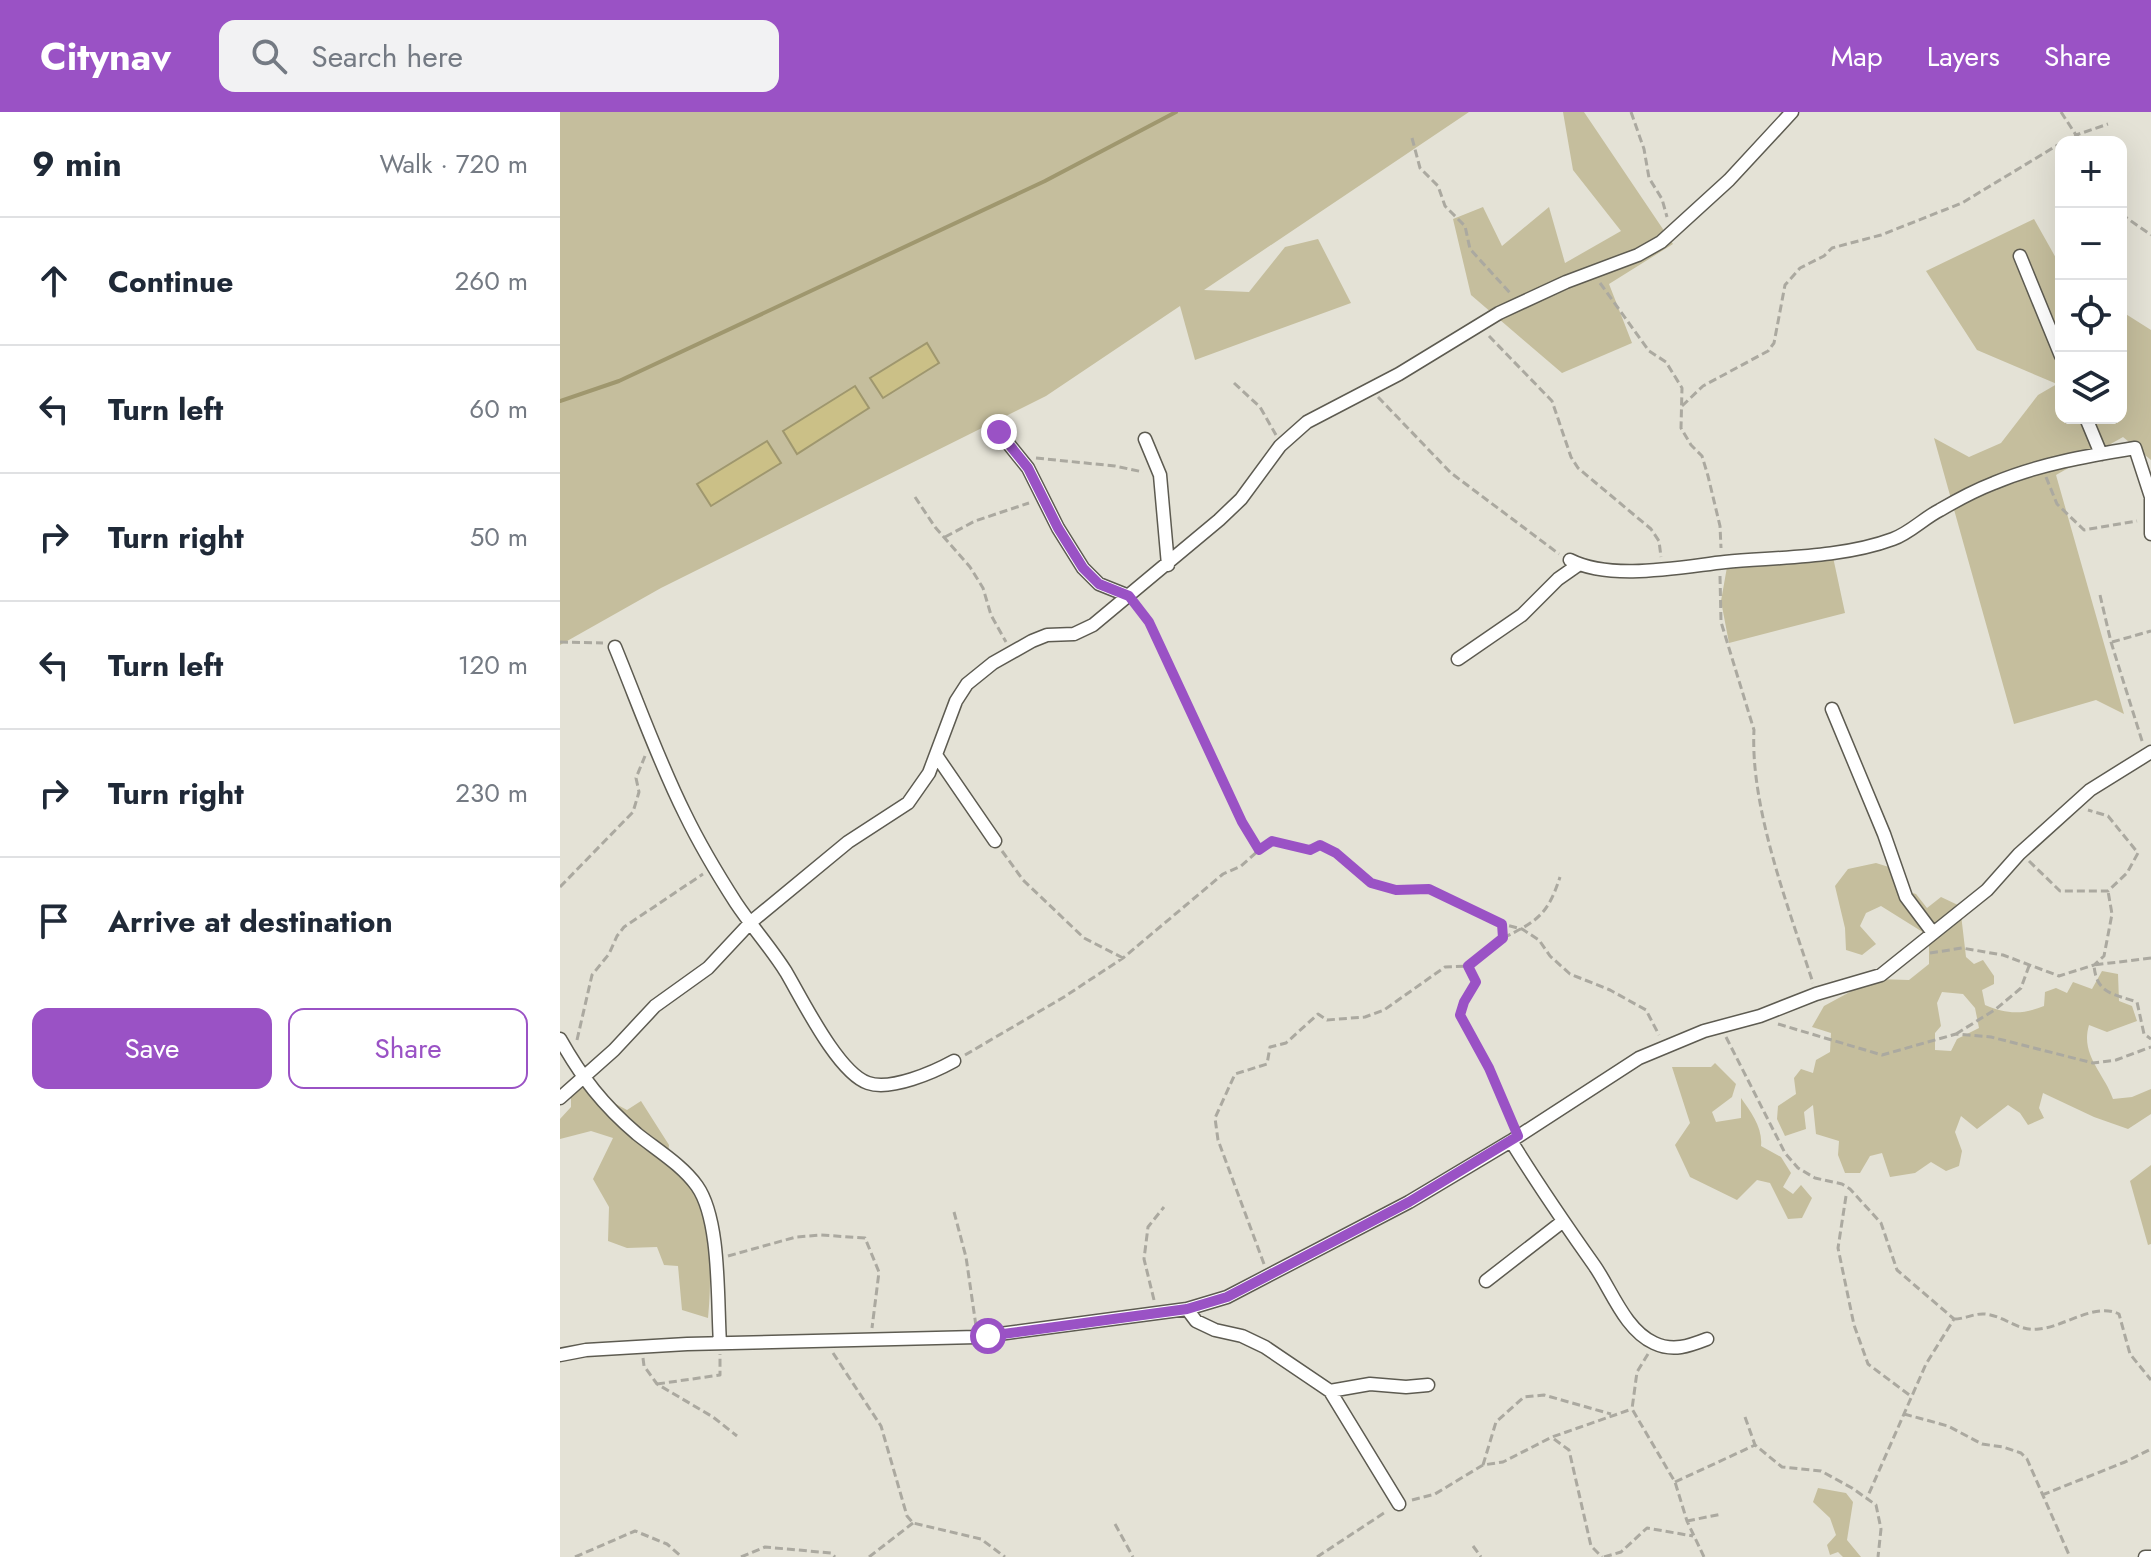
<!DOCTYPE html>
<html lang="en">
<head>
<meta charset="utf-8">
<style>
	:root { --surface:#fff; --page:#f2f2f3; --text:#1f2937; --muted:#747a83; --line:#e0e1e3; --accent:#9a52c5 }
	body { margin:0; font-family:Jost,sans-serif; background:var(--page); color:var(--text) }
	.controls { position:absolute; right:24px; top:24px; display:grid; overflow:hidden; border-radius:16px; box-shadow:0 8px 32px #0002 }
	.controls button { width:72px; height:72px; display:grid; place-items:center; padding:0; border:0; border-bottom:2px solid var(--line); background:var(--surface); color:var(--text); font:40px sans-serif }
	.stop { position:absolute; width:24px; height:24px; margin:-18px; border:6px solid #9a52c5; border-radius:50%; background:#fff }
	.stop.end { background:#9a52c5; border-color:#fff; box-shadow:0 2px 8px #0008 }
	.list { margin:0; padding:0; list-style:none }
	h2 { display:flex; justify-content:space-between; align-items:center; height:104px; margin:0; padding:0 32px; font-size:34px }
	h2 small { font-size:26px; font-weight:400; color:var(--muted) }
	.list li { display:grid; grid-template-columns:52px 1fr auto; gap:24px; align-items:center; box-sizing:border-box; height:128px; padding:0 32px; border-top:2px solid var(--line) }
	.list b { display:block; font-size:30px; white-space:nowrap }
	.list em { font-size:26px; font-style:normal; color:var(--muted) }
	.actions { display:flex; gap:16px; padding:24px 32px }
	.actions a { flex:1; padding:18px 0; border:2px solid var(--accent); border-radius:16px; text-align:center; font-size:28px; color:var(--accent) }
	.actions .main { background:var(--accent); color:#fff }
	.icon { flex:none; width:44px; height:44px; fill:none; stroke:currentColor; stroke-width:2; stroke-linecap:round; stroke-linejoin:round }
	.map { position:relative; flex:none; width:1591px; height:1445px; overflow:hidden }
	header { display:flex; align-items:center; gap:48px; box-sizing:border-box; height:112px; padding:0 40px; background:var(--accent); color:#fff }
	header strong { font-size:38px }
	nav { display:flex; gap:44px; margin-inline-start:auto; font-size:28px }
	.search { width:560px; height:72px; background:var(--page); display:flex; align-items:center; gap:20px; box-sizing:border-box; padding:0 28px; border-radius:16px; color:var(--muted); font-size:30px }
	main { display:flex }
	aside { flex:1; background:var(--surface) }
	.map>svg:first-child { display:block }
	.green { fill:#c5be9d; fill-rule:evenodd }
	.water { fill:#cbc087; stroke:#9f976e; stroke-width:2 }
	.lines { fill:none; stroke-linecap:round; stroke-linejoin:round }
	.stream { stroke:#9f976e; stroke-width:4 }
	.minor-casing { stroke:#5d5b51; stroke-width:15 }
	.path { stroke:#aba9a0; stroke-width:3; stroke-dasharray:8 4; stroke-linecap:butt }
	.minor { stroke:#fff; stroke-width:12 }
	.route { stroke:#9a52c5; stroke-width:10 }
</style>
</head>
<body>
<header>
<strong>Citynav</strong>
<div class="search"><svg class="icon" aria-label="search" viewBox="0 0 24 24"><circle cx="10" cy="10" r="6"/><path d="M15 15l6 6"/></svg>Search here</div>
<nav><a>Map</a><a>Layers</a><a>Share</a></nav>
</header>
<main>
<aside>
<h2>9 min<small>Walk · 720 m</small></h2>
<ul class="list">
<li><svg class="icon" aria-label="ahead" viewBox="0 0 24 24"><path d="M12 20V5M6 11l6-6 6 6"/></svg><div><b>Continue</b></div><em>260 m</em></li>
<li><svg class="icon" aria-label="left" viewBox="0 0 24 24"><path d="M17 20v-9H6M10 6l-5 5 5 5"/></svg><div><b>Turn left</b></div><em>60 m</em></li>
<li><svg class="icon" aria-label="right" viewBox="0 0 24 24"><path d="M7 20v-9h11M14 6l5 5-5 5"/></svg><div><b>Turn right</b></div><em>50 m</em></li>
<li><svg class="icon" aria-label="left" viewBox="0 0 24 24"><path d="M17 20v-9H6M10 6l-5 5 5 5"/></svg><div><b>Turn left</b></div><em>120 m</em></li>
<li><svg class="icon" aria-label="right" viewBox="0 0 24 24"><path d="M7 20v-9h11M14 6l5 5-5 5"/></svg><div><b>Turn right</b></div><em>230 m</em></li>
<li><svg class="icon" aria-label="arrive" viewBox="0 0 24 24"><path d="M6 21V4h12l-3 4 3 4H6"/></svg><div><b>Arrive at destination</b></div></li>
</ul>
<div class="actions"><a class="main">Save</a><a>Share</a></div>
</aside>
<div class="map">
<svg width="1591" height="1445" viewBox="0 0 1591 1445">
	<rect width="100%" height="100%" fill="#e4e2d6"/>
	<path class="green" d="M 0,0 L 909,0 L 644,178 L 689,180 L 725,135 L 758,127 L 791,191 L 635,248 L 620,194 L 486,284 L 101,476 L 0,533 Z
		M 1003,0 L 1024,0 L 1113,132 L 1049,172 L 1072,231 L 1002,261 L 911,183 L 893,107 L 923,95 L 942,134 L 989,95 L 1005,151 L 1061,119 L 1013,58 Z
		M 1474,107 L 1501,155 L 1501,306 L 1561,306 L 1561,199 L 1591,218 L 1591,348 L 1563,325 L 1496,363 L 1564,602 L 1536,588 L 1454,612 L 1374,326 L 1409,345 L 1441,331 L 1478,283 L 1497,272 L 1417,238 L 1366,159 Z
		M 1273,445 L 1285,501 L 1169,531 L 1161,489 L 1167,455 Z
		M 1316,751 L 1332,756 L 1337,776 L 1356,782 L 1367,796 L 1381,785 L 1400,794 L 1406,845 L 1414,852 L 1423,848 L 1434,864 L 1434,872 L 1422,878 L 1425,893 C 1447,902 1461,903 1484,894 L 1485,880 L 1496,876 L 1507,881 L 1513,870 L 1532,877 L 1542,859 L 1558,862 L 1559,889 L 1572,894 L 1577,909 L 1547,920 L 1529,913 C 1520,943 1544,961 1553,987 L 1572,985 L 1591,977 L 1591,1002 L 1568,1017 L 1534,1005 L 1483,981 L 1479,996 L 1484,1006 L 1468,1013 L 1460,1001 L 1448,993 L 1417,1017 L 1401,1004 L 1395,1020 L 1402,1039 L 1399,1054 L 1386,1059 L 1371,1050 L 1355,1061 L 1330,1065 L 1322,1041 L 1310,1044 L 1300,1061 L 1285,1061 L 1278,1043 L 1279,1029 L 1256,1022 L 1253,993 L 1244,1000 L 1246,1017 L 1225,1024 L 1217,1007 L 1218,994 L 1236,982 L 1234,966 L 1241,957 L 1253,961 L 1256,948 L 1270,940 L 1271,921 L 1252,915 L 1264,894 L 1299,875 L 1317,867 L 1349,868 L 1369,852 L 1369,824 L 1321,794 L 1306,801 L 1300,814 L 1316,832 L 1302,843 L 1286,838 L 1285,816 L 1275,774 L 1288,757 ZM 1382,880 L 1403,882 L 1415,896 L 1419,916 L 1397,927 L 1391,939 L 1375,938 L 1375,921 L 1381,914 L 1377,891 Z
		M 1155,951 L 1176,972 L 1172,985 L 1152,1000 L 1156,1010 L 1181,1006 L 1181,986 C 1191,1000 1203,1016 1201,1034 L 1221,1045 L 1231,1061 L 1223,1075 L 1233,1082 L 1241,1073 L 1252,1086 L 1242,1106 L 1228,1107 L 1210,1071 L 1197,1068 L 1177,1088 L 1130,1065 L 1115,1033 L 1130,1011 L 1112,955 L 1151,955 Z
		M 19,972 L 67,998 L 81,989 L 109,1033 L 107,1052 C 116,1062 130,1072 137,1083 C 153,1109 151,1177 148,1206 L 122,1198 L 118,1154 L 104,1153 L 97,1135 L 67,1136 L 48,1129 L 49,1095 L 33,1067 L 53,1026 L 31,1019 L 0,1027 L 0,1007 L 11,995 L 11,979 Z
		M 1591,1053 L 1591,1132 L 1588,1133 L 1570,1069 Z
		M 1258,1376 L 1286,1381 L 1293,1390 L 1287,1428 L 1301,1445 L 1283,1445 L 1278,1440 L 1270,1443 L 1267,1433 L 1276,1423 L 1270,1406 L 1253,1390 Z"/>
	<path class="water" d="M 367,231 L 379,251 L 323,286 L 310,266 Z
		M 295,274 L 309,296 L 237,342 L 223,319 Z
		M 207,329 L 221,351 L 151,394 L 137,372 Z"/>
	<g class="lines">
		<path class="stream" d="M 0,289 L 59,269 L 485,69 L 616,0"/>
		<g class="minor-casing">
			<path id="minor" d="M 1460,144 L 1501,244
				M 1526,306 L 1541,342
				M 439,320 L 468,356 L 498,416 L 523,456 L 539,472 L 569,484
				M 585,327 L 600,363 L 608,453
				M 1010,448 C 1051,469 1120,455 1165,450 C 1219,445 1282,446 1333,427 C 1350,421 1364,406 1380,398 C 1397,388 1416,378 1434,371 C 1479,352 1527,344 1575,336 L 1591,385 L 1591,422
				M 55,535 C 78,591 98,648 125,702 C 140,733 158,763 176,791 C 192,815 211,836 226,860 C 242,887 278,961 308,971 C 331,979 374,960 394,949
				M 898,547 L 962,503 L 998,467 L 1018,453
				M 1272,597 L 1324,722 L 1346,785 L 1373,821
				M 376,643 L 435,729
				M 0,927 C 22,966 43,993 77,1022 C 97,1038 122,1053 137,1074 C 161,1108 157,1189 160,1231
				M 0,986 L 54,938 L 95,894 L 148,856 L 191,810 L 288,730 L 348,691 L 369,661 L 396,589 L 407,572 L 433,551 L 472,529 L 487,523 L 514,522 L 533,513 L 659,408 L 681,387 L 720,334 L 747,310 L 839,262 L 939,201 L 1006,170 L 1078,143 L 1101,130 L 1169,68 L 1232,0
				M 951,1029 C 977,1071 1005,1112 1034,1153 C 1051,1177 1065,1218 1094,1231 C 1113,1240 1129,1234 1147,1227
				M 926,1169 L 1002,1110
				M 627,1197 L 636,1209 L 655,1218 L 682,1224 L 705,1235 L 770,1279 L 839,1392
				M 0,1243 L 26,1238 L 127,1232 L 417,1225 L 627,1197 L 667,1185 L 849,1090 L 951,1029 L 1079,946 L 1144,919 L 1200,904 L 1256,882 L 1321,863 L 1427,778 L 1459,742 L 1530,678 L 1591,640
				M 770,1279 L 810,1272 L 846,1275 L 868,1273
				M 1585,1445 L 1591,1445"/>
		</g>
		<path class="path" d="M 1071,0 L 1084,37 L 1089,66 L 1102,87 L 1107,105
			M 1501,0 L 1516,23 L 1548,12
			M 852,26 L 860,56 L 878,74 L 885,94 L 905,114 L 910,137 L 951,182
			M 1504,30 L 1516,23 L 1523,30
			M 1561,102 L 1591,123
			M 1040,171 L 1089,239 L 1106,250 L 1122,276 L 1121,316 L 1131,333 L 1142,344 L 1148,364 L 1160,414 L 1161,436
			M 929,224 L 992,289 L 1011,345 L 1018,356 L 1091,417 L 1099,429 L 1101,445
			M 674,271 L 700,295 L 716,323
			M 818,285 L 891,361 L 999,442
			M 1122,294 L 1143,274 L 1208,239 L 1214,231 L 1225,173 L 1240,156 L 1264,144 L 1272,136 L 1321,123 L 1402,91 L 1501,31
			M 476,346 L 555,354 L 583,360
			M 1486,365 L 1497,392 L 1524,418 L 1577,409
			M 355,385 L 375,415 L 410,455 L 423,476 L 431,503 L 446,530
			M 385,425 L 415,409 L 469,391
			M 1160,464 L 1161,510 L 1194,618 C 1190,696 1229,797 1253,871
			M 1540,483 L 1551,530 L 1583,632
			M 576,493 L 589,510 L 682,710 L 699,738 L 712,729 L 750,738 L 760,733 L 776,741 L 811,771 L 836,778 L 869,777 L 942,812 L 962,817 L 979,828 L 990,844 L 1010,862 L 1050,878 L 1086,898 L 1099,923
			M 0,530 L 43,531
			M 1552,530 L 1591,519
			M 442,739 L 463,768 L 524,826 L 563,846
			M 1469,749 L 1500,779 L 1548,779 L 1567,761 L 1578,741 L 1548,704 L 1528,698
			M 0,775 L 73,700 L 79,680 L 76,666 L 85,644
			M 942,813 L 943,826 L 908,854 L 916,870 L 904,890 L 900,903 L 929,956 L 954,1013
			M 943,826 C 978,809 988,802 1000,765
			M 1370,841 L 1402,836 L 1443,843 L 1499,864 L 1534,853 L 1544,844 L 1552,802 L 1548,779
			M 1591,846 L 1534,853 C 1536,882 1554,882 1577,890 L 1584,922 L 1591,927
			M 1218,912 L 1322,943 L 1396,922 L 1431,925 L 1533,951 L 1556,948 L 1591,935
			M 1396,922 L 1436,897 L 1461,876 L 1469,854
			M 1166,925 L 1225,1041 L 1238,1056 L 1255,1066 L 1282,1072 L 1290,1077 L 1321,1111 L 1337,1158 L 1394,1207 L 1366,1252 L 1307,1386
			M 17,928 L 32,863 L 49,842 L 57,824 L 64,815 L 143,762
			M 405,943 L 504,885 L 563,846 L 663,762 L 681,754 L 699,738
			M 1286,1084 L 1278,1136 L 1294,1213 L 1308,1252 L 1352,1285
			M 394,1100 L 406,1145 L 416,1214
			M 168,1144 L 236,1125 L 261,1123 L 305,1126 L 319,1160 L 312,1216
			M 704,1152 L 658,1028 L 655,1006 L 675,962 L 707,952 L 710,935 L 726,931 L 758,902 L 767,908 L 805,905 L 824,898 L 885,855 L 908,854
			M 594,1188 L 584,1147 L 588,1115 L 604,1095
			M 1394,1207 C 1405,1207 1415,1201 1425,1202 C 1445,1204 1458,1220 1479,1217 C 1504,1215 1535,1190 1559,1202 L 1570,1242 L 1591,1268
			M 273,1241 L 321,1314 L 347,1404 L 353,1411 L 421,1427 L 445,1445
			M 1088,1242 L 1077,1260 L 1072,1297 L 1115,1370 L 1127,1409 L 1144,1445
			M 83,1246 L 84,1254 L 97,1272 L 153,1305 L 177,1324
			M 97,1272 L 160,1263 L 160,1242
			M 1344,1302 L 1388,1314 L 1422,1332 L 1443,1335 L 1461,1341 L 1467,1347 L 1510,1445
			M 1185,1305 L 1195,1333 L 1222,1355 L 1261,1359 L 1292,1376 L 1316,1393 L 1321,1417 L 1318,1445
			M 994,1327 L 1009,1338 L 1031,1434 L 1042,1445
			M 923,1353 L 936,1310 L 964,1285 L 984,1283 L 1051,1302
			M 1115,1370 L 1195,1333
			M 1482,1383 L 1565,1350 L 1591,1337
			M 852,1388 L 875,1382 L 923,1353 L 943,1350 L 992,1325 L 1072,1297
			M 1127,1409 L 1162,1402
			M 555,1412 L 573,1445
			M 913,1434 L 921,1445
			M 15,1445 L 75,1419 L 107,1432 L 122,1445
			M 181,1445 L 205,1435 L 271,1441 L 275,1445
			M 309,1445 L 353,1411
			M 757,1445 L 827,1399
			M 1044,1445 L 1061,1440 L 1087,1416 L 1133,1424"/>
		<use href="#minor" class="minor"/>
	</g>
	<g class="lines">
		<path class="route" d="M 428,1224 L 627,1197 L 667,1185 L 849,1090 L 958,1024 L 929,956 L 900,903 L 904,890 L 916,870 L 908,854 L 943,826 L 942,812 L 869,777 L 836,778 L 811,771 L 776,741 L 760,733 L 750,738 L 712,729 L 699,738 L 682,710 L 589,510 L 569,484 L 539,472 L 523,456 L 498,416 L 468,356 L 439,320"/>
	</g>
</svg>
<div class="controls">
<button>+</button>
<button>−</button>
<button><svg class="icon" aria-label="locate" viewBox="0 0 24 24"><circle cx="12" cy="12" r="6"/><path d="M12 2v4M12 18v4M2 12h4M18 12h4"/></svg></button>
<button><svg class="icon" aria-label="layers" viewBox="0 0 24 24"><path d="M12 4l9 5-9 5-9-5zM3 14l9 5 9-5"/></svg></button>
</div>
<div class="stop" style="left:428px;top:1224px"></div>
<div class="stop end" style="left:439px;top:320px"></div>
</div>
</main>
</body>
</html>
